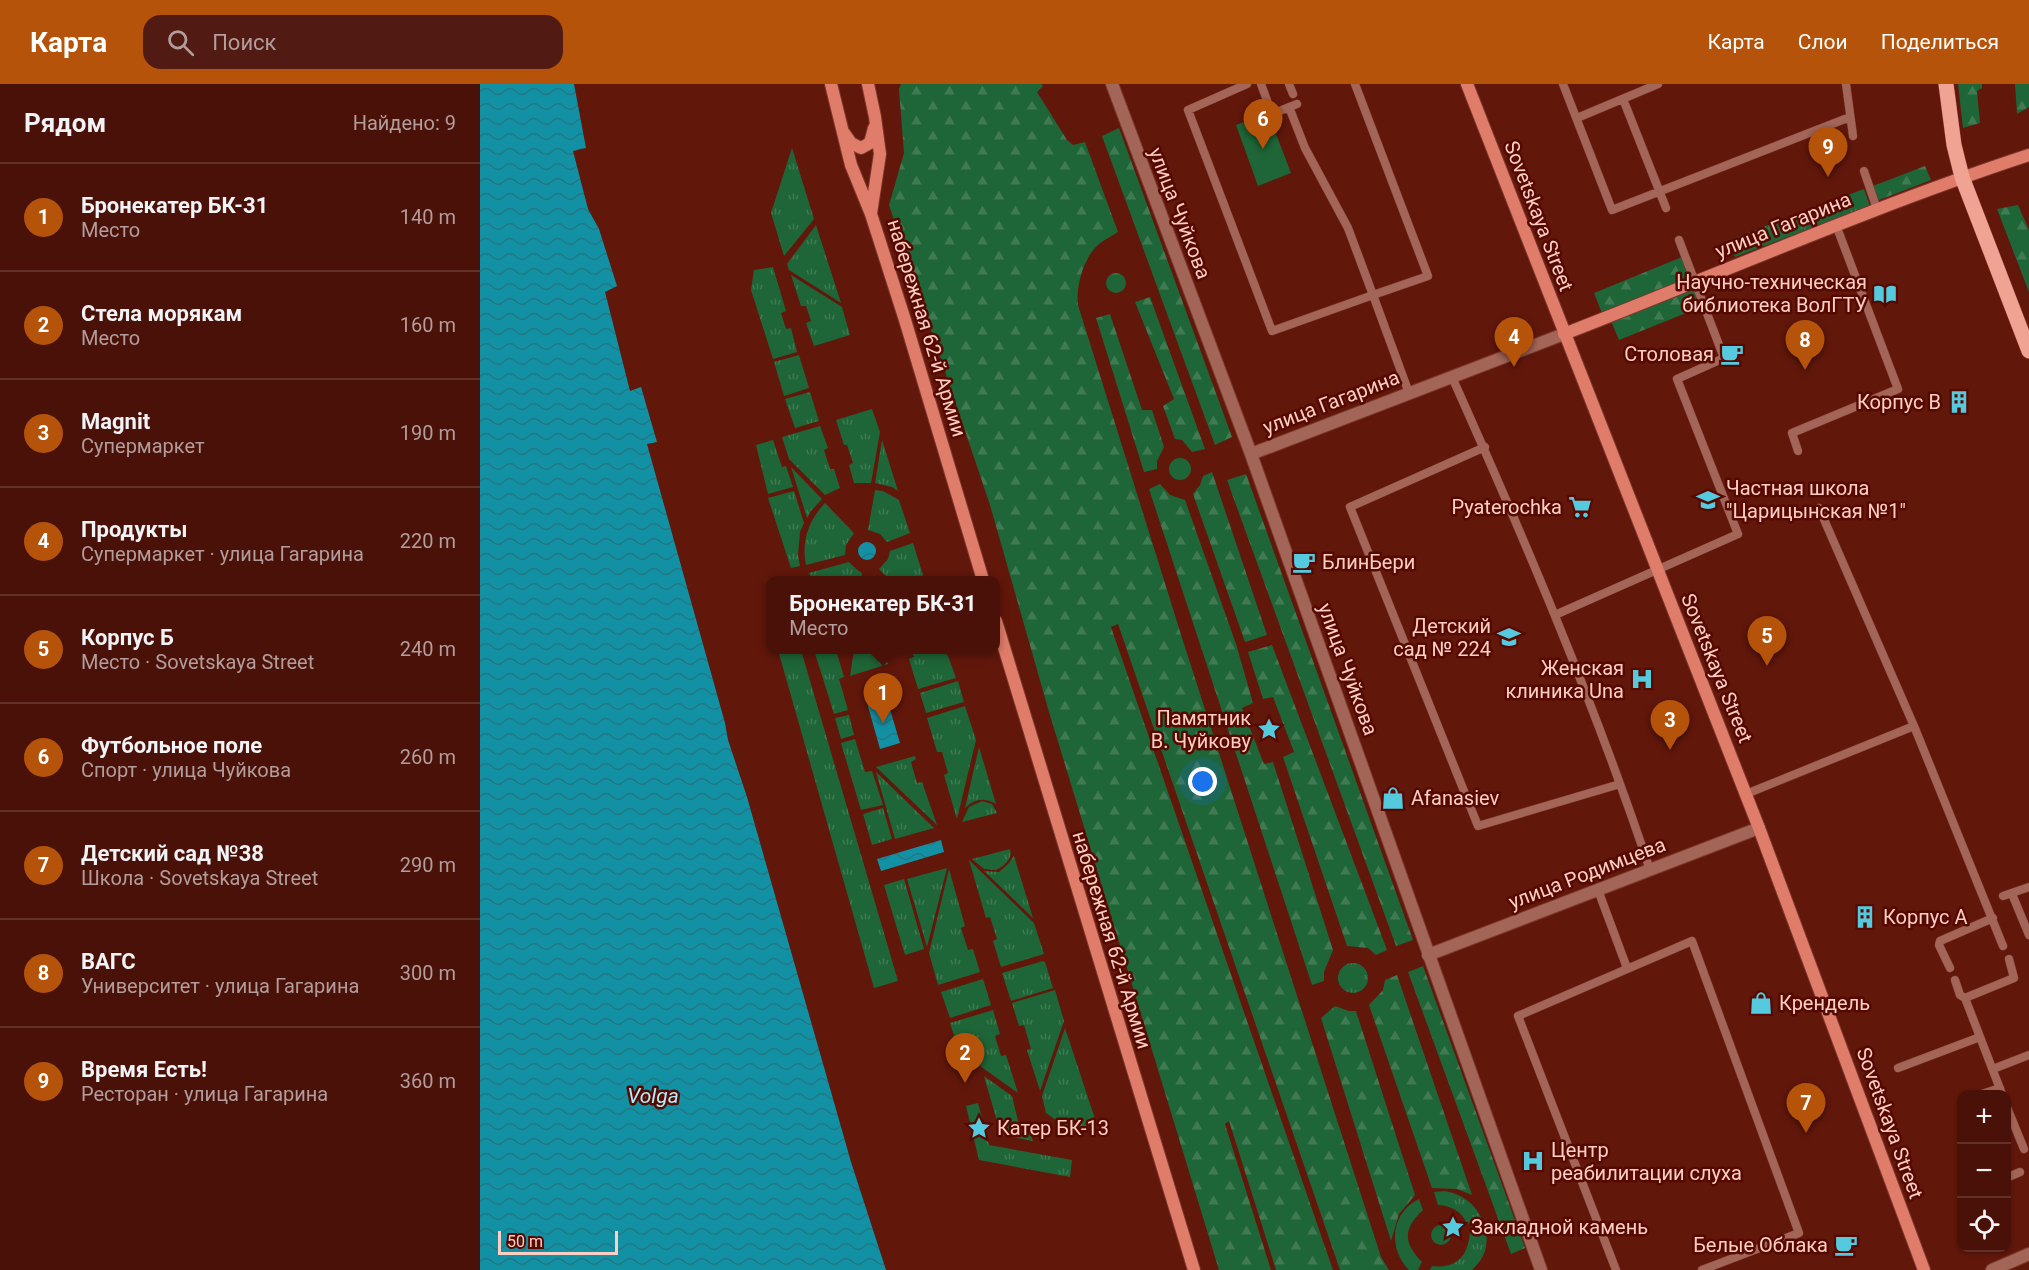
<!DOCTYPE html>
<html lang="ru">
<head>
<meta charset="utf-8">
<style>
	:root { --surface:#4a1108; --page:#511a12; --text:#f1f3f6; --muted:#b29d9c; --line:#613129; --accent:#b45309 }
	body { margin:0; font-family:Roboto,sans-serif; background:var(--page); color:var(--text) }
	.controls { position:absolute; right:18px; bottom:18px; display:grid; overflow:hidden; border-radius:12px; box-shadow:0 2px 4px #0004 }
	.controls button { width:54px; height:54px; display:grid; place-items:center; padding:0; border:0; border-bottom:2px solid var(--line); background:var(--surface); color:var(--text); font:30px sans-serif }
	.scale { position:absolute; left:18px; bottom:15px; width:120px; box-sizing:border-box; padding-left:6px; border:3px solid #fdcec4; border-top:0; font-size:16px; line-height:21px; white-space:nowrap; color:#fdcec4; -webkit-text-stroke:4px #550901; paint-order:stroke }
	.you { position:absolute; left:723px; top:698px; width:21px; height:21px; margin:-15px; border:4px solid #fff; border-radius:50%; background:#1a73e8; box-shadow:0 0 0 9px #1a73e833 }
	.badge { display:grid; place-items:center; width:39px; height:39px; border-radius:50%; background:var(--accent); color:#fff; font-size:20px; font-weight:700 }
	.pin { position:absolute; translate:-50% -50px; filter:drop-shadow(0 2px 3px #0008) }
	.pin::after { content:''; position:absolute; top:32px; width:21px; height:18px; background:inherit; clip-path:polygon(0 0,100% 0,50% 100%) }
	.popup { position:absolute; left:286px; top:492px; width:234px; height:78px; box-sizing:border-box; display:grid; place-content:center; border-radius:12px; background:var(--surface); filter:drop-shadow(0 2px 4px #0005); font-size:20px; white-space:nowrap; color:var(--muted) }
	.popup b { font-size:22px; color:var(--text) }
	.popup::after { content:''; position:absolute; left:50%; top:100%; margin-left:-12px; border:12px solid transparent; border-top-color:var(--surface) }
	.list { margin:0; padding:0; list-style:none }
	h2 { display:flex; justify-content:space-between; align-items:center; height:78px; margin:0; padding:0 24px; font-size:26px }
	h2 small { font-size:20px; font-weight:400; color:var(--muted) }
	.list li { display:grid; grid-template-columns:39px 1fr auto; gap:18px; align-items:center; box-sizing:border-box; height:108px; padding:0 24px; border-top:2px solid var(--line) }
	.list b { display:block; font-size:22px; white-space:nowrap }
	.list p { margin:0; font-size:20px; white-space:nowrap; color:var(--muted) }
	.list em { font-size:20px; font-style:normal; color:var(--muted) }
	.icon { flex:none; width:33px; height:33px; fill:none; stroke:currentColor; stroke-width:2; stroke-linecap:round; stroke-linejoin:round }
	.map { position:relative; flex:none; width:1549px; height:1186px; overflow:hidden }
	header { display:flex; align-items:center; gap:36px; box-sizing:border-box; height:84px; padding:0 30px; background:var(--accent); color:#fff }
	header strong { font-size:28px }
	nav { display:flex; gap:33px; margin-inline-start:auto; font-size:21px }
	.search { width:420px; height:54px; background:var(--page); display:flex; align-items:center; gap:15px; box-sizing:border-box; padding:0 21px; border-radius:18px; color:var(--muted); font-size:22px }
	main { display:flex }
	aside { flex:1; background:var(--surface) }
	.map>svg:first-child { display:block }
	.grass { fill:url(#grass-tufts) }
	.forest { fill:url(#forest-firs) }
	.park { fill:#1e6537 }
	.water { fill:url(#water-waves) }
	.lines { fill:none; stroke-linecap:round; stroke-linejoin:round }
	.lane-casing { stroke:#7e382c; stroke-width:9 }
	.street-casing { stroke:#7e382c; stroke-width:14 }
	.secondary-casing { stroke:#7e382c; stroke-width:14 }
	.primary-casing { stroke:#7e382c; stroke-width:16 }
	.lane { stroke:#a36558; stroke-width:8 }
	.street { stroke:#a36558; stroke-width:12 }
	.secondary { stroke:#e07d6a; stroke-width:12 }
	.primary { stroke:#f0a293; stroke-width:15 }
	.labels { text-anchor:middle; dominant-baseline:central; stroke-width:5; stroke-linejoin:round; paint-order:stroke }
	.street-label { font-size:20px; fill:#fdcec4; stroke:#550901 }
	.poi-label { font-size:20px; fill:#fdcec4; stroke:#550901; text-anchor:end }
	.water-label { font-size:21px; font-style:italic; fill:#b1edf9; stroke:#550901 }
</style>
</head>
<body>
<header>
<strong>Карта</strong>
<div class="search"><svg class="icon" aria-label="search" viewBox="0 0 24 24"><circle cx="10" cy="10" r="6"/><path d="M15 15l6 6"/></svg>Поиск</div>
<nav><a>Карта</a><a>Слои</a><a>Поделиться</a></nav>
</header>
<main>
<aside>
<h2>Рядом<small>Найдено: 9</small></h2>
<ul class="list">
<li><span class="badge">1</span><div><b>Бронекатер БК-31</b><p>Место</p></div><em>140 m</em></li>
<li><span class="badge">2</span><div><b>Стела морякам</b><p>Место</p></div><em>160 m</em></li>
<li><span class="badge">3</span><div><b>Magnit</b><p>Супермаркет</p></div><em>190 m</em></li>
<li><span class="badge">4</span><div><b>Продукты</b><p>Супермаркет · улица Гагарина</p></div><em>220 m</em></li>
<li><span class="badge">5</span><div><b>Корпус Б</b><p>Место · Sovetskaya Street</p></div><em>240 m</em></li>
<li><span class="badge">6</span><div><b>Футбольное поле</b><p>Спорт · улица Чуйкова</p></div><em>260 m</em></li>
<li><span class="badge">7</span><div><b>Детский сад №38</b><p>Школа · Sovetskaya Street</p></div><em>290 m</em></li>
<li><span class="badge">8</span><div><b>ВАГС</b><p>Университет · улица Гагарина</p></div><em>300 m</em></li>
<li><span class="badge">9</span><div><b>Время Есть!</b><p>Ресторан · улица Гагарина</p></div><em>360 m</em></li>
</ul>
</aside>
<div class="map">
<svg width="1549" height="1186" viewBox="0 0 1549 1186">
	<defs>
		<pattern id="grass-tufts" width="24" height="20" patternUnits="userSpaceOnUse" patternTransform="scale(1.5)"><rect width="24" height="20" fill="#1e6537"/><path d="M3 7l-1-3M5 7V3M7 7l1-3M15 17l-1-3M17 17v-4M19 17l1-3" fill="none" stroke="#407a52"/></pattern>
		<pattern id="forest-firs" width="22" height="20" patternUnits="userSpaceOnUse" patternTransform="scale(1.5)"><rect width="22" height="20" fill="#1e6537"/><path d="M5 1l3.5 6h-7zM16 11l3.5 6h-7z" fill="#407a52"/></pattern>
		<pattern id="water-waves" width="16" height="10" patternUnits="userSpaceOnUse" patternTransform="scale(1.5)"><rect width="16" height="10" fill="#1291a4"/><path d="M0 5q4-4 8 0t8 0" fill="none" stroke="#237884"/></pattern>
	</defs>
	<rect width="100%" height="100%" fill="#62170b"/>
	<path class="grass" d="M 312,64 L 334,135 L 304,172 L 291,129 Z
		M 1384,105 L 1390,122 L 1255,173 L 1249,156 Z
		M 336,141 L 361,219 L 309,186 L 307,180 Z
		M 293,183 L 306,227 L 301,229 L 306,245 L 311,244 L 317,268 L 293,275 L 271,206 L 274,186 Z
		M 311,191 L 362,223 L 370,251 L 334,262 L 326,239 L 331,237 L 326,222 L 321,222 Z
		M 319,271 L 329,304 L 304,312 L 294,278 Z
		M 330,308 L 339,337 L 315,344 L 305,315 Z
		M 392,325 L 400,348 L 391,399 L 374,399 L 369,381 L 373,379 L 367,361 L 364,361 L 356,336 Z
		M 340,342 L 348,364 L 344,366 L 350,385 L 354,385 L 360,404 L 345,411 L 309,375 L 302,353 Z
		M 293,356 L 302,383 L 306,382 L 313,403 L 288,410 L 276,361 Z
		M 402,356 L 418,407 L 412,403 L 395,399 Z
		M 311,383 L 342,415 L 331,427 L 327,434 Z
		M 395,406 L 403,407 L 419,416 L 430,449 L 407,458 L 400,450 L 388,446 Z
		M 314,407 L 324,439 L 320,448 L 318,471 L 320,482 L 311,484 L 288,414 Z
		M 345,419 L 374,449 L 366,461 L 365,471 L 326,481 C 321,457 329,436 345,419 Z
		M 433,459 L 443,491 L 439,496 L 410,496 L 399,485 L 408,475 L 410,467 Z
		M 369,478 L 376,485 L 382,489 L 381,496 L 332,496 L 329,489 Z
		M 298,566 L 321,566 L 418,897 L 394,904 Z
		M 334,566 L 356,566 L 364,593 L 359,595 L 368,626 L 354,630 Z
		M 374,566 L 399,566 L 403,578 L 407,578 L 408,580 L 370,592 Z
		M 431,566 L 462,566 L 468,572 L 476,594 L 438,605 L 429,575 L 434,573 Z
		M 478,597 L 484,618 L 446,629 L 440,609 Z
		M 485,622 L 496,656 L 477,735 L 464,691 L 468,689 L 462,668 L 457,668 L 447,634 Z
		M 369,631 L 374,651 L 361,655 L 355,634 Z
		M 375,655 L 385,688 L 392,687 L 403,721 L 381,726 L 361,659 Z
		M 499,663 L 516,720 C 504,713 495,715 485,724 Z
		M 435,672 L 436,675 L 431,678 L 437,699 L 442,698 L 457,741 L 396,683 Z
		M 396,688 L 454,744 L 415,755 Z
		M 502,717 L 512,720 L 517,729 L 482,738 L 489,723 Z
		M 403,724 L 412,755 L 392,761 L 383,730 Z
		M 530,765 C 533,774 525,782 516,786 L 504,785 L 492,775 Z
		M 534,772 L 553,834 L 504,787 L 519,788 L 528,780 Z
		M 489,776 L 554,839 L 564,870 L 521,883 L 513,857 L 517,855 L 510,833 L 506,834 Z
		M 467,784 L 447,863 L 427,795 Z
		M 469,785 L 485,842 L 481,844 L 488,866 L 493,865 L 500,888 L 458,901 L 449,869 Z
		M 424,795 L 444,865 L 425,871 L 404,801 Z
		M 563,877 L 565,878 L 573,904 L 531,917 L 522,889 Z
		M858 894a15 15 0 1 1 30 0a15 15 0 1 1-30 0Z
		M 503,895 L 511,921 L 470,934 L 461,908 Z
		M 575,906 L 584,937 L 560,1007 L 547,966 L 551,965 L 544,941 L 539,942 L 532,919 Z
		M 513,926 L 520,950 L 515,952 L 521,972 L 526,971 L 538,1009 L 479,967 L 470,939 Z
		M 585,944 L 616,1038 L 591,1047 L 566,1029 L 562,1012 Z
		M 504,992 L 532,1012 L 540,1045 L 548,1044 L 553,1057 L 521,1051 Z
		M 498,1019 L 509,1061 L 592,1076 L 590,1093 L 499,1076 L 486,1022 Z
		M 965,1107 C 982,1110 996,1120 1002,1136 L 987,1140 C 982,1127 971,1122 958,1121 L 954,1108 Z
		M 1006,1144 C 1008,1162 1006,1173 992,1186 L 950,1186 L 952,1182 C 977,1185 988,1172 990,1148 Z"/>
	<path class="forest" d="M 421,0 L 561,0 L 563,2 L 557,8 L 587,56 L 593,61 L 605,58 L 638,148 C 630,153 620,158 614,165 C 602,180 596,203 598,221 L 703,557 L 901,1173 L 909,1186 L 860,1186 L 638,540 L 631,543 L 853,1186 L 796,1186 L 749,1037 L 745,1040 L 791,1186 L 739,1186 L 569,628 L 510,421 L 409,121 L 424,69 L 419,5 Z
		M 1478,0 L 1502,0 L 1502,4 L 1497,7 L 1500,39 L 1483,44 Z
		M 1535,0 L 1549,0 L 1549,23 L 1537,30 Z
		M 639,44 L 752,353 L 735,361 L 622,52 Z
		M 1445,82 L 1451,96 L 1399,116 L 1393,102 Z
		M 1538,121 L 1549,146 L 1549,208 L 1517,125 Z
		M 1202,173 L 1210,193 L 1122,229 L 1114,209 Z
		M626 199a10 10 0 1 1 20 0a10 10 0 1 1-20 0Z
		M 1213,203 L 1221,223 L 1139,256 L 1131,237 Z
		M 670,213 L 725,365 L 712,368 L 702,356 L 695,355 L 683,322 L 694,315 L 655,218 Z
		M 630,230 L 662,326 L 672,326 L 684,363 L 677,377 L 677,385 L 664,388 L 616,234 Z
		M 732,388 L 787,551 L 765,558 L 713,410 L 720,401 L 723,392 Z
		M 766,390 L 933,856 L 916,862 L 747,396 Z
		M 680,400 L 690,411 L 705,416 L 756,560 L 773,619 L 762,624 L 784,680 L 793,678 L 853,866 L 844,888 L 844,897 L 832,901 L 669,405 Z
		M 792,561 L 907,866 L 896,871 L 888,864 L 867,862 L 803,673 L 814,668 L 793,613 L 783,615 L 768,568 Z
		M 943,882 L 1045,1164 L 1031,1170 L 928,888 Z
		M 917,891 L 992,1111 L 977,1105 L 952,1104 L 889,921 L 903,906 L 905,896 Z
		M 855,922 L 869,927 L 876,927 L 935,1111 L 919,1130 L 911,1157 L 841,934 Z"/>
	<path class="park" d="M 788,29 L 811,89 L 778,102 L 756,41 Z
		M689 385a11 11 0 1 1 22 0a11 11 0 1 1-22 0Z
		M 939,1115 L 943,1126 C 923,1145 923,1158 942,1178 L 938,1186 L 929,1186 C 908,1165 910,1129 939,1115 Z
		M951 1151a10 10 0 1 1 20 0a10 10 0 1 1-20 0Z"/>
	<path class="water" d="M 0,0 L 94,0 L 106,64 L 93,67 L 108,125 L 119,145 L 137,202 L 125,208 L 150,307 L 161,303 L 177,358 L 167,360 L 245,639 L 248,656 L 267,713 L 371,1078 L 406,1186 L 0,1186 Z
		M378 467a9 9 0 1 1 18 0a9 9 0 1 1-18 0Z
		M 403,602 L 420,659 L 400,665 L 384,608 Z
		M 461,756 L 464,768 L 401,787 L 397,775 Z"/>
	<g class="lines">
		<g class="lane-casing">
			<path id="lane" d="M 767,0 L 708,26 L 792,247 L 893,211 L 868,144 L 825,64 L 809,23
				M 781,0 L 789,22
				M 809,0 L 813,10
				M 875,0 L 948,192 L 893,211 L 929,309
				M 1083,0 L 1132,126 L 1370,33
				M 1366,0 L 1373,52
				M 1143,15 L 1186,124
				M 792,30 L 817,20
				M 1097,34 L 1178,0
				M 1384,87 L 1397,125
				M 972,293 C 1044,454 1114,618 1170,786
				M 1005,363 L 870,423 L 998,742 L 1140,700
				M 1318,367 L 1312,349 L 1418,305 L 1356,141
				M 1075,531 L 1258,450 L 1197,295 L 1244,274 L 1199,156
				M 1434,642 L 1523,862
				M 1266,710 L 1434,642 L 1339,424
				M 1118,806 L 1147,884
				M 1532,810 L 1549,851
				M 1523,812 L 1549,803
				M 1470,884 L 1459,861 L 1460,857 L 1513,834
				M 1475,896 L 1480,911 L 1485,914
				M 1418,984 L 1500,953
				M 1513,985 L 1549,971
				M 1502,1010 L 1520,1004
				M 1522,1010 L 1485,914 L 1534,894 L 1529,875
				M 1482,1019 L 1482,1025
				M 1526,1021 L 1544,1065
				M 1526,1094 L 1540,1088
				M 1136,1186 L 1038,932 L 1212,857 L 1319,1149 L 1222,1186"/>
		</g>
		<g class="street-casing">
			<path id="street" d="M 632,0 L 771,370 L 1061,1186
				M 771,370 L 1084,250
				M 948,871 L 1279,744
				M 1512,1186 L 1549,1170"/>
		</g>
		<g class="secondary-casing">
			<path id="secondary" d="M 351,0 L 371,81 L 391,130 L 425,236 L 503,496
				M 388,0 L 395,33 L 400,70 L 391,129
				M 987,0 L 1279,744 L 1444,1186
				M 364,49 L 371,59 L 381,64 L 390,59 L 394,44
				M 1084,250 C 1239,190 1391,123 1549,71
				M 516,537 L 714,1186"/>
		</g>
		<g class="primary-casing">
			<path id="primary" d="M 1466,0 L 1474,61 L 1482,93 L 1549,267"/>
		</g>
		<use href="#lane" class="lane"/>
		<use href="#street" class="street"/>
		<use href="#secondary" class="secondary"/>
		<use href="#primary" class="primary"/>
	</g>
	<defs>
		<g id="library-bare" transform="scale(1.8)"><path d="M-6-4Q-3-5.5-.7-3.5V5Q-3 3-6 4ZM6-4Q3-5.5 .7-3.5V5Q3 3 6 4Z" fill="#55cadf" stroke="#550901" stroke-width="2.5" paint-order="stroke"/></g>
		<g id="cafe-bare" transform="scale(1.8)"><path d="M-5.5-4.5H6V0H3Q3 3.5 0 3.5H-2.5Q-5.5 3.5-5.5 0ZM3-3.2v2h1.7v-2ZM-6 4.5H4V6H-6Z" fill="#55cadf" stroke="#550901" stroke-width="2.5" paint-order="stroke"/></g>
		<g id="building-bare" transform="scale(1.8)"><path d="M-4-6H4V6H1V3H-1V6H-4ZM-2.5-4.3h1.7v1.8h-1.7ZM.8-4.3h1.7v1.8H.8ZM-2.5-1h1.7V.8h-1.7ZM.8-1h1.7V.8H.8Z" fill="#55cadf" stroke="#550901" stroke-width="2.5" paint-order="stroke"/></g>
		<g id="school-bare" transform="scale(1.8)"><path d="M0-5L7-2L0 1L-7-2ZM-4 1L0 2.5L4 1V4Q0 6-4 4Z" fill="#55cadf" stroke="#550901" stroke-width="2.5" paint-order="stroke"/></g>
		<g id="supermarket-bare" transform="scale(1.8)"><path d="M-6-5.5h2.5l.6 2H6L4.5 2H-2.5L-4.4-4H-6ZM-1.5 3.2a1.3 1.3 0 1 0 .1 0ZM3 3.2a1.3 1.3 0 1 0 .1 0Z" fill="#55cadf" stroke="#550901" stroke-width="2.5" paint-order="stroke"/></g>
		<g id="hospital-bare" transform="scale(1.8)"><path d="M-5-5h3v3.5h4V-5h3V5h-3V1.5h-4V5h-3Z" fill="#55cadf" stroke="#550901" stroke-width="2.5" paint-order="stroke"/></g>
		<g id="sight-bare" transform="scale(1.8)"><path d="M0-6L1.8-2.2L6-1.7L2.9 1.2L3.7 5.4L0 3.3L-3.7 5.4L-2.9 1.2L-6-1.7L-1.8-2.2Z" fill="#55cadf" stroke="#550901" stroke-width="2.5" paint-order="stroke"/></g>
		<g id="shop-bare" transform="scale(1.8)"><path d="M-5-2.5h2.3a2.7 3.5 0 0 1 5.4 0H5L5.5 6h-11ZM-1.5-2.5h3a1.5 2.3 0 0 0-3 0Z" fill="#55cadf" stroke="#550901" stroke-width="2.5" paint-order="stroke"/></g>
	</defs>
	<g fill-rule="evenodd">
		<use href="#library-bare" x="1405" y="210"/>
		<use href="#cafe-bare" x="1252" y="270"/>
		<use href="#building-bare" x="1479" y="318"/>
		<use href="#school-bare" x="1228" y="416"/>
		<use href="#supermarket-bare" x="1100" y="423"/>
		<use href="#cafe-bare" x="824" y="478"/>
		<use href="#school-bare" x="1029" y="553"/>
		<use href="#hospital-bare" x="1162" y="595"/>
		<use href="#sight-bare" x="789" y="645"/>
		<use href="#shop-bare" x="913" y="714"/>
		<use href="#building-bare" x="1385" y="833"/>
		<use href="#shop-bare" x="1281" y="919"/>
		<use href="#sight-bare" x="499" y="1044"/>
		<use href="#hospital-bare" x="1053" y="1077"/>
		<use href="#sight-bare" x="973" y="1143"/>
		<use href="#cafe-bare" x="1366" y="1161"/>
	</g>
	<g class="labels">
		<g class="street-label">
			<text transform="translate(700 129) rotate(69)">улица Чуйкова</text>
			<text transform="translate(1059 132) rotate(69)">Sovetskaya Street</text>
			<text transform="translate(1303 141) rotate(-22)">улица Гагарина</text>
			<text transform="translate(447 244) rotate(73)">набережная 62-й Армии</text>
			<text transform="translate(851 318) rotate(-21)">улица Гагарина</text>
			<text transform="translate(1237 584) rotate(68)">Sovetskaya Street</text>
			<text transform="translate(868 585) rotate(70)">улица Чуйкова</text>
			<text transform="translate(1107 789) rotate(-21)">улица Родимцева</text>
			<text transform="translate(632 856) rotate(73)">набережная 62-й Армии</text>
			<text transform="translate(1410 1039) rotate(70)">Sovetskaya Street</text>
		</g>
		<g class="poi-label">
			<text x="1387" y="198">Научно-техническая<tspan x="1387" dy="23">библиотека ВолГТУ</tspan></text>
			<text x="1234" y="270">Столовая</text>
			<text x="1461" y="318">Корпус В</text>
			<text x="1246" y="404" text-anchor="start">Частная школа<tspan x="1246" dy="23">"Царицынская №1"</tspan></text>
			<text x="1082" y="423">Pyaterochka</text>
			<text x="842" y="478" text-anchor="start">БлинБери</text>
			<text x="1011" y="542">Детский<tspan x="1011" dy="23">сад № 224</tspan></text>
			<text x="1144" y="584">Женская<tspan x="1144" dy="23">клиника Una</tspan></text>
			<text x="771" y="634">Памятник<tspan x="771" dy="23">В. Чуйкову</tspan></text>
			<text x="931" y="714" text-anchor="start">Afanasiev</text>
			<text x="1403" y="833" text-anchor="start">Корпус А</text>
			<text x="1299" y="919" text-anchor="start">Крендель</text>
			<text x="517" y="1044" text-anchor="start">Катер БК-13</text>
			<text x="1071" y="1066" text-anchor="start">Центр<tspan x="1071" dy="23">реабилитации слуха</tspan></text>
			<text x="991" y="1143" text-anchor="start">Закладной камень</text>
			<text x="1348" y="1161">Белые Облака</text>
		</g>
		<g class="water-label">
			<text x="173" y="1012">Volga</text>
		</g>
	</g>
</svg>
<div class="controls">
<button>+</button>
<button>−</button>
<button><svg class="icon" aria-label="locate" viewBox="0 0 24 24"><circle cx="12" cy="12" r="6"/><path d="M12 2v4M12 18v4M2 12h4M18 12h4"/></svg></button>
</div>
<div class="scale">50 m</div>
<div class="you"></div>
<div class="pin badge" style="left:403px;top:639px">1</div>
<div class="popup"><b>Бронекатер БК-31</b>Место</div>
<div class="pin badge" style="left:485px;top:999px">2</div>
<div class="pin badge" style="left:1190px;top:666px">3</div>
<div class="pin badge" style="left:1034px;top:283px">4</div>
<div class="pin badge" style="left:1287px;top:582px">5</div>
<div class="pin badge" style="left:783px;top:65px">6</div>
<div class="pin badge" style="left:1326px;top:1049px">7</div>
<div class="pin badge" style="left:1325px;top:286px">8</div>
<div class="pin badge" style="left:1348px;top:93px">9</div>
</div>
</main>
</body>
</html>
